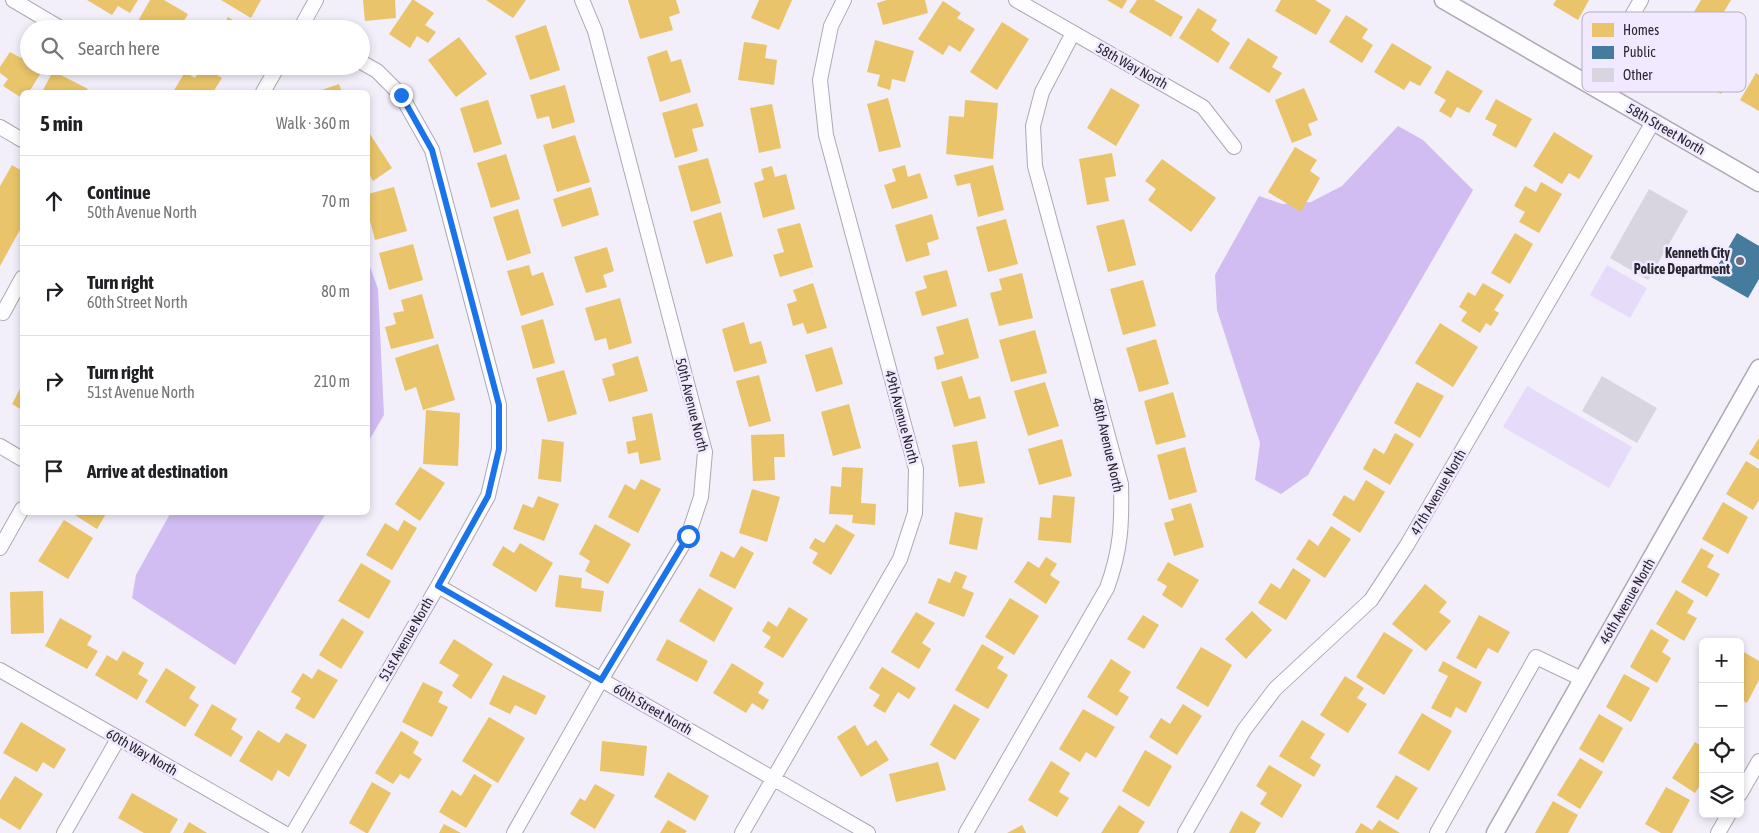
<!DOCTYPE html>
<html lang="en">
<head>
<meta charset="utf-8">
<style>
	:root { --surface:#fff; --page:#f6f6f6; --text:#202124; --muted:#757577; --line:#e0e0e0 }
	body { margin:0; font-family:"Asap Condensed",sans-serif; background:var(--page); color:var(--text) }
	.controls { position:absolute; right:15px; bottom:15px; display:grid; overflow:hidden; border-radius:8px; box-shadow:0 2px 8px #0003 }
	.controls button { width:45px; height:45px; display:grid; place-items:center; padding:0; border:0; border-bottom:1px solid var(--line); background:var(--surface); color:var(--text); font:25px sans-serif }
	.stop { position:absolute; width:15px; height:15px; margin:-11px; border:4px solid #1a73e8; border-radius:50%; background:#fff }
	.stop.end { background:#1a73e8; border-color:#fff; box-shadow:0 1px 5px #0008 }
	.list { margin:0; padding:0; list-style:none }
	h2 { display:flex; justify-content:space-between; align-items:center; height:65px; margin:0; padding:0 20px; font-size:21px }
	h2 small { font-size:16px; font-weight:400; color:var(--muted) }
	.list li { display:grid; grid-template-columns:32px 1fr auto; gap:15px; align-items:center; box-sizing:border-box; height:90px; padding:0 20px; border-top:1px solid var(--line) }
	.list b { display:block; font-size:19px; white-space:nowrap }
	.list p { margin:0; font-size:16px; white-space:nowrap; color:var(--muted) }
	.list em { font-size:16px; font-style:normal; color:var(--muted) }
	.icon { flex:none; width:28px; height:28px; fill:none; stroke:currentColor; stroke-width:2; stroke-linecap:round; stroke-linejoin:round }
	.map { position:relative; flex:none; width:1759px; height:833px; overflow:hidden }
	.search { position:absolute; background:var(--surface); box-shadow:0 2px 8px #0003; left:20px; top:20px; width:350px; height:55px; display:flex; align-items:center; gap:12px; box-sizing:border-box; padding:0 18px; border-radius:28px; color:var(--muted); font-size:19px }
	.panel { position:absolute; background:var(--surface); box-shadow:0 2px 8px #0003; left:20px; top:90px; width:350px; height:425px; border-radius:8px }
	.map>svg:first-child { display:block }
	.green { fill:#e6dbf9 }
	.water { fill:#d2bdf2 }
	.homes { fill:#e9c46a }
	.public { fill:#457b9d }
	.building { fill:#d9d5e0 }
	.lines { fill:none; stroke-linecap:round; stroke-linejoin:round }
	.minor-casing { stroke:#ada9b3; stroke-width:16 }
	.tertiary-casing { stroke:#ada9b3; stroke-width:19 }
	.minor { stroke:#fdfcfe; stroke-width:14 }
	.tertiary { stroke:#fdfcfe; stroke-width:16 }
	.route { stroke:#1a73e8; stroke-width:6 }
	.poi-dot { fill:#6f6c76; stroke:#f1e9ff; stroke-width:2 }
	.labels { text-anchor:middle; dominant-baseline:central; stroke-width:5; stroke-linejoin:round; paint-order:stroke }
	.street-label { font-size:14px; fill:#29262f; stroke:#f1e9ff }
	.poi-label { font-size:14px; font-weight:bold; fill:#29262f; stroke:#f1e9ff; text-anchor:end }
	.key { fill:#f1e9ff; stroke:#b5aec1; stroke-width:1 }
	.key-label { font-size:14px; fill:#29262f }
</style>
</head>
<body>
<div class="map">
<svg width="1759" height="833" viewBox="0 0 1759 833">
	<rect width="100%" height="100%" fill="#f2eefa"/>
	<path class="green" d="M 1607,265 L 1647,288 L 1630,318 L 1590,295 Z
		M 1527,386 L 1632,447 L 1609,488 L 1503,427 Z"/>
	<path class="water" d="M 1398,126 L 1423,140 L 1473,190 L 1308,475 L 1281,494 L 1255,480 L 1260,443 L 1217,310 L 1215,275 L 1259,196 L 1282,204 L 1311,202 L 1342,186 Z
		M 368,261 L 378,289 L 384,415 L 368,442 Z
		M 171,512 L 326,513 L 235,665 L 132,598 L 136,575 Z"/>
	<path class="homes" d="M 87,0 L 138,0 L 130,13 L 118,6 L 112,15 Z
		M 150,0 L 164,0 L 188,14 L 179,29 L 151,29 L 138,21 Z
		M 221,0 L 261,0 L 251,18 Z
		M 363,0 L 395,0 L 396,18 L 365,21 Z
		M 412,0 L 414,0 L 434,13 L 425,25 L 436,32 L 428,43 L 417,36 L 410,48 L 389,34 Z
		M 486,0 L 526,0 L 513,18 Z
		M 628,0 L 676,0 L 680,13 L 669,17 L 673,30 L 640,39 Z
		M 759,0 L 792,0 L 779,30 L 751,18 Z
		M 887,0 L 925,0 L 928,13 L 883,25 L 877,3 Z
		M 1107,0 L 1127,0 L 1122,9 Z
		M 1137,0 L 1154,0 L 1183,17 L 1171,37 L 1129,12 Z
		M 1281,0 L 1315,0 L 1331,10 L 1316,35 L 1275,11 Z
		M 1556,0 L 1589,0 L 1578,20 L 1553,5 Z
		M 1701,0 L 1731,0 L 1719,20 L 1731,27 L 1719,47 L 1685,27 Z
		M 943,1 L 961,13 L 957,18 L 975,29 L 960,52 L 949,45 L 943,55 L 918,39 Z
		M 1198,8 L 1217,20 L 1211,30 L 1230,43 L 1218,63 L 1179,38 Z
		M 1346,15 L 1368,29 L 1362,38 L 1373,45 L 1362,63 L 1329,42 Z
		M 228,17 L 248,29 L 221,29 Z
		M 1002,22 L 1029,39 L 997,90 L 970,72 Z
		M 546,25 L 560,70 L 530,80 L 515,36 Z
		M 459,37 L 487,74 L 456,97 L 428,60 Z
		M 1248,38 L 1278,57 L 1272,67 L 1282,73 L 1269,93 L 1229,68 Z
		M 875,40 L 914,51 L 905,82 L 892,79 L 890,90 L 877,86 L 880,75 L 867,72 Z
		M 744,42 L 767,45 L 765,58 L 777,60 L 774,85 L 738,80 Z
		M 1392,43 L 1432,67 L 1420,86 L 1410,81 L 1404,90 L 1374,72 Z
		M 1689,49 L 1733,73 L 1721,94 L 1677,70 Z
		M 26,50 L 29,52 L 29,66 L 45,66 L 29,92 L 22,92 L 22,98 L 3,86 L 8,79 L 0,73 L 0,67 L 10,52 L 21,58 Z
		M 667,50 L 671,62 L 681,59 L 691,92 L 660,102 L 647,57 Z
		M 202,66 L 222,78 L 213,92 L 173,92 L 185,72 L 195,78 Z
		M 1447,70 L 1483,91 L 1469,113 L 1457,107 L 1451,118 L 1439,111 L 1446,100 L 1434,93 Z
		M 53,71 L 88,89 L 86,92 L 42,92 Z
		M 1756,73 L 1759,75 L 1759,111 L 1740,100 Z
		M 339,84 L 342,92 L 316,92 Z
		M 565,85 L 575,122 L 552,129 L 549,116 L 537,119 L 530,95 Z
		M 1111,88 L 1140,105 L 1116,146 L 1087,128 Z
		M 1304,88 L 1318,120 L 1308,124 L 1312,135 L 1292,143 L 1275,100 Z
		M 888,98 L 901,147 L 879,152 L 867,104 Z
		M 1496,99 L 1532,119 L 1516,148 L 1492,135 L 1497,125 L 1485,119 Z
		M 488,100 L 502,144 L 474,153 L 460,108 Z
		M 965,100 L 998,103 L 993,159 L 946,154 L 949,116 L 964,117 Z
		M 697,103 L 704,126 L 692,129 L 698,151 L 675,158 L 662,113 Z
		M 772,104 L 781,148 L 759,153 L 750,108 Z
		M 368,131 L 392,168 L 373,181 L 368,172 Z
		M 1554,132 L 1593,156 L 1579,179 L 1569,173 L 1562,184 L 1533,166 Z
		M 575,135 L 590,182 L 557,192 L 543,145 Z
		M 1295,147 L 1317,160 L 1310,171 L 1320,178 L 1301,212 L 1268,192 Z
		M 1112,153 L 1116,176 L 1105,178 L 1109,201 L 1087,205 L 1079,159 Z
		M 506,154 L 520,199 L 491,208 L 477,163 Z
		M 708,158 L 721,203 L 691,212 L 678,166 Z
		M 1162,159 L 1216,198 L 1191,232 L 1148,200 L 1156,189 L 1145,181 Z
		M 12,165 L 22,171 L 22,226 L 0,266 L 0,186 Z
		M 905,165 L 908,177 L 920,173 L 928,198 L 892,209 L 884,185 L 896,181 L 892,169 Z
		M 993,165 L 1004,210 L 978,217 L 970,183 L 957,186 L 954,175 Z
		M 772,166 L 775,177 L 786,174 L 795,209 L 763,218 L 754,183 L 764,180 L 761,169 Z
		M 1541,182 L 1562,194 L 1539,233 L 1519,222 L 1525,212 L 1514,206 L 1525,186 L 1536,192 Z
		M 394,187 L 407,231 L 375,240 L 368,213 L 368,194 Z
		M 591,187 L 599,215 L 562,227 L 553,199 Z
		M 518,209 L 531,253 L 507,261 L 493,217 Z
		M 721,212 L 733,256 L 706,264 L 693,221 Z
		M 932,214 L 939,239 L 927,243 L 930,255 L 906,262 L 895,225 Z
		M 1006,219 L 1018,264 L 988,272 L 976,227 Z
		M 1124,219 L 1136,265 L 1108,272 L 1096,226 Z
		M 800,223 L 813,267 L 780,277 L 773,255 L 784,252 L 777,229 Z
		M 1515,233 L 1533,244 L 1510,284 L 1491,273 Z
		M 413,244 L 423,280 L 389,290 L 379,253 Z
		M 607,247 L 614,271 L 603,275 L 607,287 L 586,293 L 574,257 Z
		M 529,265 L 532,276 L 543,272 L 554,305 L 521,316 L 507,271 Z
		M 947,270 L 957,306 L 922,316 L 915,292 L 927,288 L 923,276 Z
		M 1022,273 L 1033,318 L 999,326 L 990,293 L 1002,290 L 999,279 Z
		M 1143,280 L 1156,326 L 1123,335 L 1110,289 Z
		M 813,283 L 827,328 L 807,334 L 803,323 L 793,326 L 787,304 L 797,301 L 793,290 Z
		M 1483,283 L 1504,295 L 1494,310 L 1499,313 L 1491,326 L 1486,323 L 1480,333 L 1461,321 L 1467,312 L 1459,307 L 1468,292 L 1475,296 Z
		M 422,294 L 434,338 L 391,349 L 385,327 L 396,324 L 393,313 L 404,311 L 401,300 Z
		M 620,298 L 632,343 L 609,350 L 606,338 L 595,341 L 585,308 Z
		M 968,318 L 979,358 L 937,370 L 934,357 L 944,354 L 936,327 Z
		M 543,319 L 555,363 L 533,369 L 521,326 Z
		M 744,322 L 750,344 L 761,341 L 767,363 L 734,372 L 722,329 Z
		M 1440,323 L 1478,347 L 1453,387 L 1415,363 Z
		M 1035,330 L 1047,373 L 1011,382 L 999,340 Z
		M 1156,339 L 1169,384 L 1139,392 L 1126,348 Z
		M 438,344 L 455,400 L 423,410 L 416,387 L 405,391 L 395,358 Z
		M 832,347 L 843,384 L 816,392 L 805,355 Z
		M 638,356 L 648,391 L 609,402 L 602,379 L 615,375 L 612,364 Z
		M 564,370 L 577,414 L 548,422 L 536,378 Z
		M 759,375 L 771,421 L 749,427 L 736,381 Z
		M 962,376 L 969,399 L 980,396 L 986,418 L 954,427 L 941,382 Z
		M 1045,382 L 1059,426 L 1028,436 L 1014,391 Z
		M 1417,382 L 1444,396 L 1420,438 L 1394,423 Z
		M 22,385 L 22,410 L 12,404 Z
		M 1173,392 L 1186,437 L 1156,445 L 1144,401 Z
		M 849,404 L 861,448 L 833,456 L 821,412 Z
		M 426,410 L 460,413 L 458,466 L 423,464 Z
		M 652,413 L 661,460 L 640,464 L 638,452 L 628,454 L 626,442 L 636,440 L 632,417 Z
		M 1395,433 L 1414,444 L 1390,485 L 1363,469 L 1374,448 L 1384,454 Z
		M 784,434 L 785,457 L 774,457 L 775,480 L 753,481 L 751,435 Z
		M 1759,438 L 1759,460 L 1749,454 Z
		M 542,439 L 564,442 L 561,482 L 538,479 Z
		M 1062,439 L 1072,476 L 1039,485 L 1028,449 Z
		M 977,441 L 985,483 L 959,487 L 952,445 Z
		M 1185,447 L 1197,492 L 1169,500 L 1157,455 Z
		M 1746,461 L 1759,469 L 1759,500 L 1753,510 L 1726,494 Z
		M 420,467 L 445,483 L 420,521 L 395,504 Z
		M 842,467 L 863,468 L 861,503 L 876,504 L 875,525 L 852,523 L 853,515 L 829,514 L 831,486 L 841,487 Z
		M 641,479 L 661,489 L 638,533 L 608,517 L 625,484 L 635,490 Z
		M 1366,480 L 1385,492 L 1360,533 L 1332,515 L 1344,495 L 1354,501 Z
		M 752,489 L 780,497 L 767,542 L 739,533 Z
		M 1053,495 L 1075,497 L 1071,543 L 1038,540 L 1040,517 L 1051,518 Z
		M 538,496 L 559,504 L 544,541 L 513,529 L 523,504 L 533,508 Z
		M 1723,502 L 1748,517 L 1728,554 L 1702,539 Z
		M 1191,503 L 1204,547 L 1174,556 L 1164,523 L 1174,520 L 1171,509 Z
		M 70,512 L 107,512 L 97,529 Z
		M 955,512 L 983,518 L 977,550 L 949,544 Z
		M 64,520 L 93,538 L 68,579 L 38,561 Z
		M 404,520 L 417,528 L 392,570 L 366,555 L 385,523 L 398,531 Z
		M 595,524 L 631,544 L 608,584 L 585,571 L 590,561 L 579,554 Z
		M 836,524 L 855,535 L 831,575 L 812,563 L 818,553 L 809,548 L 815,538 L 824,543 Z
		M 1331,526 L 1351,539 L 1325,578 L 1296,559 L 1309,539 L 1318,546 Z
		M 520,543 L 553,563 L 536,592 L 492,565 L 503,546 L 514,553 Z
		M 741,546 L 754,553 L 735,589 L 709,576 L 721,551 L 734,558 Z
		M 1701,548 L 1714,555 L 1707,567 L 1720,574 L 1707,597 L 1681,582 Z
		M 1046,557 L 1057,564 L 1050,575 L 1060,582 L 1046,604 L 1014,582 L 1028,561 L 1039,568 Z
		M 1168,562 L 1199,580 L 1182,608 L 1162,595 L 1167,586 L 1157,580 Z
		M 361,563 L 391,581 L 369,619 L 338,601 Z
		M 1293,568 L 1311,580 L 1286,620 L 1258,603 L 1271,583 L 1280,589 Z
		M 955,571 L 967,576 L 962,588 L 974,593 L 964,617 L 928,603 L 938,578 L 950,583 Z
		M 559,575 L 582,578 L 581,588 L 604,591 L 601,612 L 555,607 Z
		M 1425,584 L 1447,602 L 1439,612 L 1451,621 L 1426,651 L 1392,624 Z
		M 699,588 L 733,608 L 714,642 L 679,621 Z
		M 1676,590 L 1694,601 L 1687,613 L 1697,618 L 1684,641 L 1656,624 Z
		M 43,591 L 44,633 L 11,634 L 10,592 Z
		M 1010,598 L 1039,616 L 1014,655 L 985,637 Z
		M 789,607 L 808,619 L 783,658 L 764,647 L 771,637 L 762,631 L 768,621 L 777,627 Z
		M 1252,611 L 1272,630 L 1246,659 L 1225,639 Z
		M 916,612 L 935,623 L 922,643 L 931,649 L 919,669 L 891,652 Z
		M 1143,615 L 1159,625 L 1144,649 L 1127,639 Z
		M 1479,615 L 1510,632 L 1498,653 L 1488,648 L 1476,669 L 1456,658 Z
		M 60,618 L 92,636 L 87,645 L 98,651 L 87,669 L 45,646 Z
		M 342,618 L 364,632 L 341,669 L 319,655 Z
		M 1651,629 L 1669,640 L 1662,652 L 1671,658 L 1657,683 L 1630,667 Z
		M 1384,632 L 1413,650 L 1384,695 L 1356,677 Z
		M 454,639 L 493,664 L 471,699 L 452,686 L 459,675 L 439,663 Z
		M 667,639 L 708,661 L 697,682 L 656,660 Z
		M 982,644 L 1004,657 L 997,668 L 1008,675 L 988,709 L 955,690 Z
		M 1201,647 L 1232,665 L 1208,707 L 1176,688 Z
		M 123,651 L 144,663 L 138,674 L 148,680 L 137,700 L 95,675 L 107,655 L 117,661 Z
		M 1742,651 L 1759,661 L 1759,680 L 1747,703 L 1740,699 L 1740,655 Z
		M 1111,659 L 1131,672 L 1119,691 L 1129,697 L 1117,716 L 1087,697 Z
		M 1443,661 L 1482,682 L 1466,713 L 1456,707 L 1451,718 L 1431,708 L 1448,676 L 1438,671 Z
		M 732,663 L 764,683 L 758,693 L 769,700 L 763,710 L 752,703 L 746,713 L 713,693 Z
		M 882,667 L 916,688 L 909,699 L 898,692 L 885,713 L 873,706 L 880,695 L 869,688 Z
		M 166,668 L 196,687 L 189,698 L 199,705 L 185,727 L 145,702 Z
		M 318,669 L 338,680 L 314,719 L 295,708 L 301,698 L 291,692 L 303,673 L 312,679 Z
		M 1624,674 L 1650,688 L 1631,722 L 1606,707 Z
		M 503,675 L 546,696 L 536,715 L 515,705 L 510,714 L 489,704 Z
		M 1345,676 L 1364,688 L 1357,698 L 1367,704 L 1348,733 L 1320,715 Z
		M 423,682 L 443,692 L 438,702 L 448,707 L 432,737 L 402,722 Z
		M 212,704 L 237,719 L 231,729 L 243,737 L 231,757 L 194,735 Z
		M 954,704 L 980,719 L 955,760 L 930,745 Z
		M 1183,704 L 1202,716 L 1177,755 L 1149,737 L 1161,718 L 1170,724 Z
		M 1083,709 L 1115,727 L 1096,758 L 1086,752 L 1080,762 L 1059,749 Z
		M 1422,713 L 1452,731 L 1429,771 L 1398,753 Z
		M 1599,714 L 1623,728 L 1603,763 L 1579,749 Z
		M 489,717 L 525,738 L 498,783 L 462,761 Z
		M 1302,720 L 1325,734 L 1310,758 L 1321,765 L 1314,777 L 1279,756 Z
		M 21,722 L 66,749 L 54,769 L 43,762 L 37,772 L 3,753 Z
		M 855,725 L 867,746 L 876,740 L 889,760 L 861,777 L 837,737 Z
		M 258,730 L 279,743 L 286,733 L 307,745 L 289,777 L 278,770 L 272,781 L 239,761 Z
		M 401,731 L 419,742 L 413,753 L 422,759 L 409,779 L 400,774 L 393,784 L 375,773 Z
		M 602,741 L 647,746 L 644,776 L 600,771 Z
		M 1695,742 L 1703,747 L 1703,781 L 1695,793 L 1672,778 Z
		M 1145,750 L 1172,766 L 1149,807 L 1122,791 Z
		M 1580,758 L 1603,772 L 1580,809 L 1557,795 Z
		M 1051,761 L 1070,773 L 1059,792 L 1069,798 L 1057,817 L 1028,800 Z
		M 938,762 L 946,790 L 896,802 L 889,774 Z
		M 1269,765 L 1302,785 L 1282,818 L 1260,804 L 1267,793 L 1256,786 Z
		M 668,772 L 709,796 L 695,821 L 654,797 Z
		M 474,774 L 492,785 L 466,828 L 439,812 L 452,790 L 461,796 Z
		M 1396,775 L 1418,788 L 1398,820 L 1376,807 Z
		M 15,776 L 43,794 L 20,830 L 0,818 L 0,800 Z
		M 372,782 L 391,793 L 368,833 L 366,833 L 349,823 Z
		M 595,784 L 615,795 L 595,829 L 570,814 L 580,798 L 585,801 Z
		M 1666,787 L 1690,800 L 1672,833 L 1661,833 L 1645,824 Z
		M 132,793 L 178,819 L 170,833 L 144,833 L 118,818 Z
		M 1553,801 L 1578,815 L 1568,833 L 1535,833 Z
		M 1119,805 L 1145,822 L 1138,833 L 1101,833 Z
		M 1241,811 L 1261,823 L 1255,833 L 1229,833 Z
		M 668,820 L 687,831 L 685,833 L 660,833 Z
		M 1379,820 L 1400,833 L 1355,833 L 1361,823 L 1372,830 Z
		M 189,822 L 207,833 L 183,833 Z
		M 444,824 L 461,833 L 439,833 Z
		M 1022,825 L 1026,833 L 1007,833 Z"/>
	<path class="public" d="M 1737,233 L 1759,246 L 1759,279 L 1748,298 L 1711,277 Z"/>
	<path class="building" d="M 1649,189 L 1688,211 L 1648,280 L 1610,258 Z
		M 1602,376 L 1657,408 L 1637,443 L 1582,411 Z"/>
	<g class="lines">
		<g class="minor-casing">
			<path id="minor" d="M 13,0 L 62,29
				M 1016,0 L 1203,107 L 1234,147
				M 300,29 L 316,0
				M 127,66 L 128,67
				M 1591,86 L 1641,0
				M 263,92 L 278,66
				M 0,127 L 22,140
				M 0,312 L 3,313 L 22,278
				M 0,446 L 22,459
				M 0,548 L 22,509
				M 438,586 L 868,833
				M 0,670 L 284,833
				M 1740,794 L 1759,761
				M 64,833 L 118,739
				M 293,833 L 438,586 L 488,496 L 499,449 L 499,405 L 432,150 L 401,95 L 377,71 L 361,62
				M 514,833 L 601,680 L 688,536 L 701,497 L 705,452 L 595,31 L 582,0
				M 742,833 L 900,559 L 915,513 L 916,469 L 826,135 L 820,80 L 831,26 L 844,0
				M 966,833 L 1107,588 C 1121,550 1122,524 1121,484 L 1035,166 L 1033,126 L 1042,92 L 1073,33
				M 1185,833 L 1244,730 L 1275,689 L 1371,600 L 1407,545 L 1653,122
				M 1437,833 L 1536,657 L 1582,679
				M 1718,833 L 1729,814"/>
		</g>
		<g class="tertiary-casing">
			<path id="tertiary" d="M 1443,0 L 1759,183
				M 1495,833 L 1759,368"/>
		</g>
		<use href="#minor" class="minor"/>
		<use href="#tertiary" class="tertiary"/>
	</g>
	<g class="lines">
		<path class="route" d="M 401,95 L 432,150 L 499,405 L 499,449 L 488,496 L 438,586 L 601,680 L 688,536"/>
	</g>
	<circle class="poi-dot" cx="1740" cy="261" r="5"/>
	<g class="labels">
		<g class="street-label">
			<text transform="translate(1132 66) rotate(29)">58th Way North</text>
			<text transform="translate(1666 129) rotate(30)">58th Street North</text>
			<text transform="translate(692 405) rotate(76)">50th Avenue North</text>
			<text transform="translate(902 417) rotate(75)">49th Avenue North</text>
			<text transform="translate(1108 445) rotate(77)">48th Avenue North</text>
			<text transform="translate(1438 492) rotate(-60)">47th Avenue North</text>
			<text transform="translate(1627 601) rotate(-60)">46th Avenue North</text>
			<text transform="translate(406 639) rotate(-60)">51st Avenue North</text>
			<text transform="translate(653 709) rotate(30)">60th Street North</text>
			<text transform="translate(142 752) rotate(30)">60th Way North</text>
		</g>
		<g class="poi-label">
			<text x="1730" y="253">Kenneth City<tspan x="1730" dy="16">Police Department</tspan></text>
		</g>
	</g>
	<rect x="1582" y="12" width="164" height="80" rx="8" class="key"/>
	<rect x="1592" y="23" width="22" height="14" fill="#e9c46a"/>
	<rect x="1592" y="46" width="22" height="13" fill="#457b9d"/>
	<rect x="1592" y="68" width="22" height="14" fill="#d9d5e0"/>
	<g class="key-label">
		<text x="1623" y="35">Homes</text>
		<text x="1623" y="57">Public</text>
		<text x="1623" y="80">Other</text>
	</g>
</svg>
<div class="controls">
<button>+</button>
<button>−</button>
<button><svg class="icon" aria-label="locate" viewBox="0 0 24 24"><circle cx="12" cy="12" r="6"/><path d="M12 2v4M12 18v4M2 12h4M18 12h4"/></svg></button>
<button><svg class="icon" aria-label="layers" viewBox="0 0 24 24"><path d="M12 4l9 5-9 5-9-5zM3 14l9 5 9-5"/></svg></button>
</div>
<div class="stop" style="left:688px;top:536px"></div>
<div class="stop end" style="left:401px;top:95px"></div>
<div class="search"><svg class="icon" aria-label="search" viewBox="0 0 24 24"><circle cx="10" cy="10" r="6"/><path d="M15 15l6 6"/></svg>Search here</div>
<section class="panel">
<h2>5 min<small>Walk · 360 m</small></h2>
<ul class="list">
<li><svg class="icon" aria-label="ahead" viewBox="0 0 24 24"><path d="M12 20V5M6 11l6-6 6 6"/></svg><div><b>Continue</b><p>50th Avenue North</p></div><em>70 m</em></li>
<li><svg class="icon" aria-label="right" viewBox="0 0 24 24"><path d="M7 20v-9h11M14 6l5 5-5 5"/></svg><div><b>Turn right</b><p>60th Street North</p></div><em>80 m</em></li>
<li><svg class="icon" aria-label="right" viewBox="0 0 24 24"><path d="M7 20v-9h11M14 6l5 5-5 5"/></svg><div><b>Turn right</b><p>51st Avenue North</p></div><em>210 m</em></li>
<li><svg class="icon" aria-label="arrive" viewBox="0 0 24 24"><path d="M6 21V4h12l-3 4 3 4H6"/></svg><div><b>Arrive at destination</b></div></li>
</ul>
</section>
</div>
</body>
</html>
